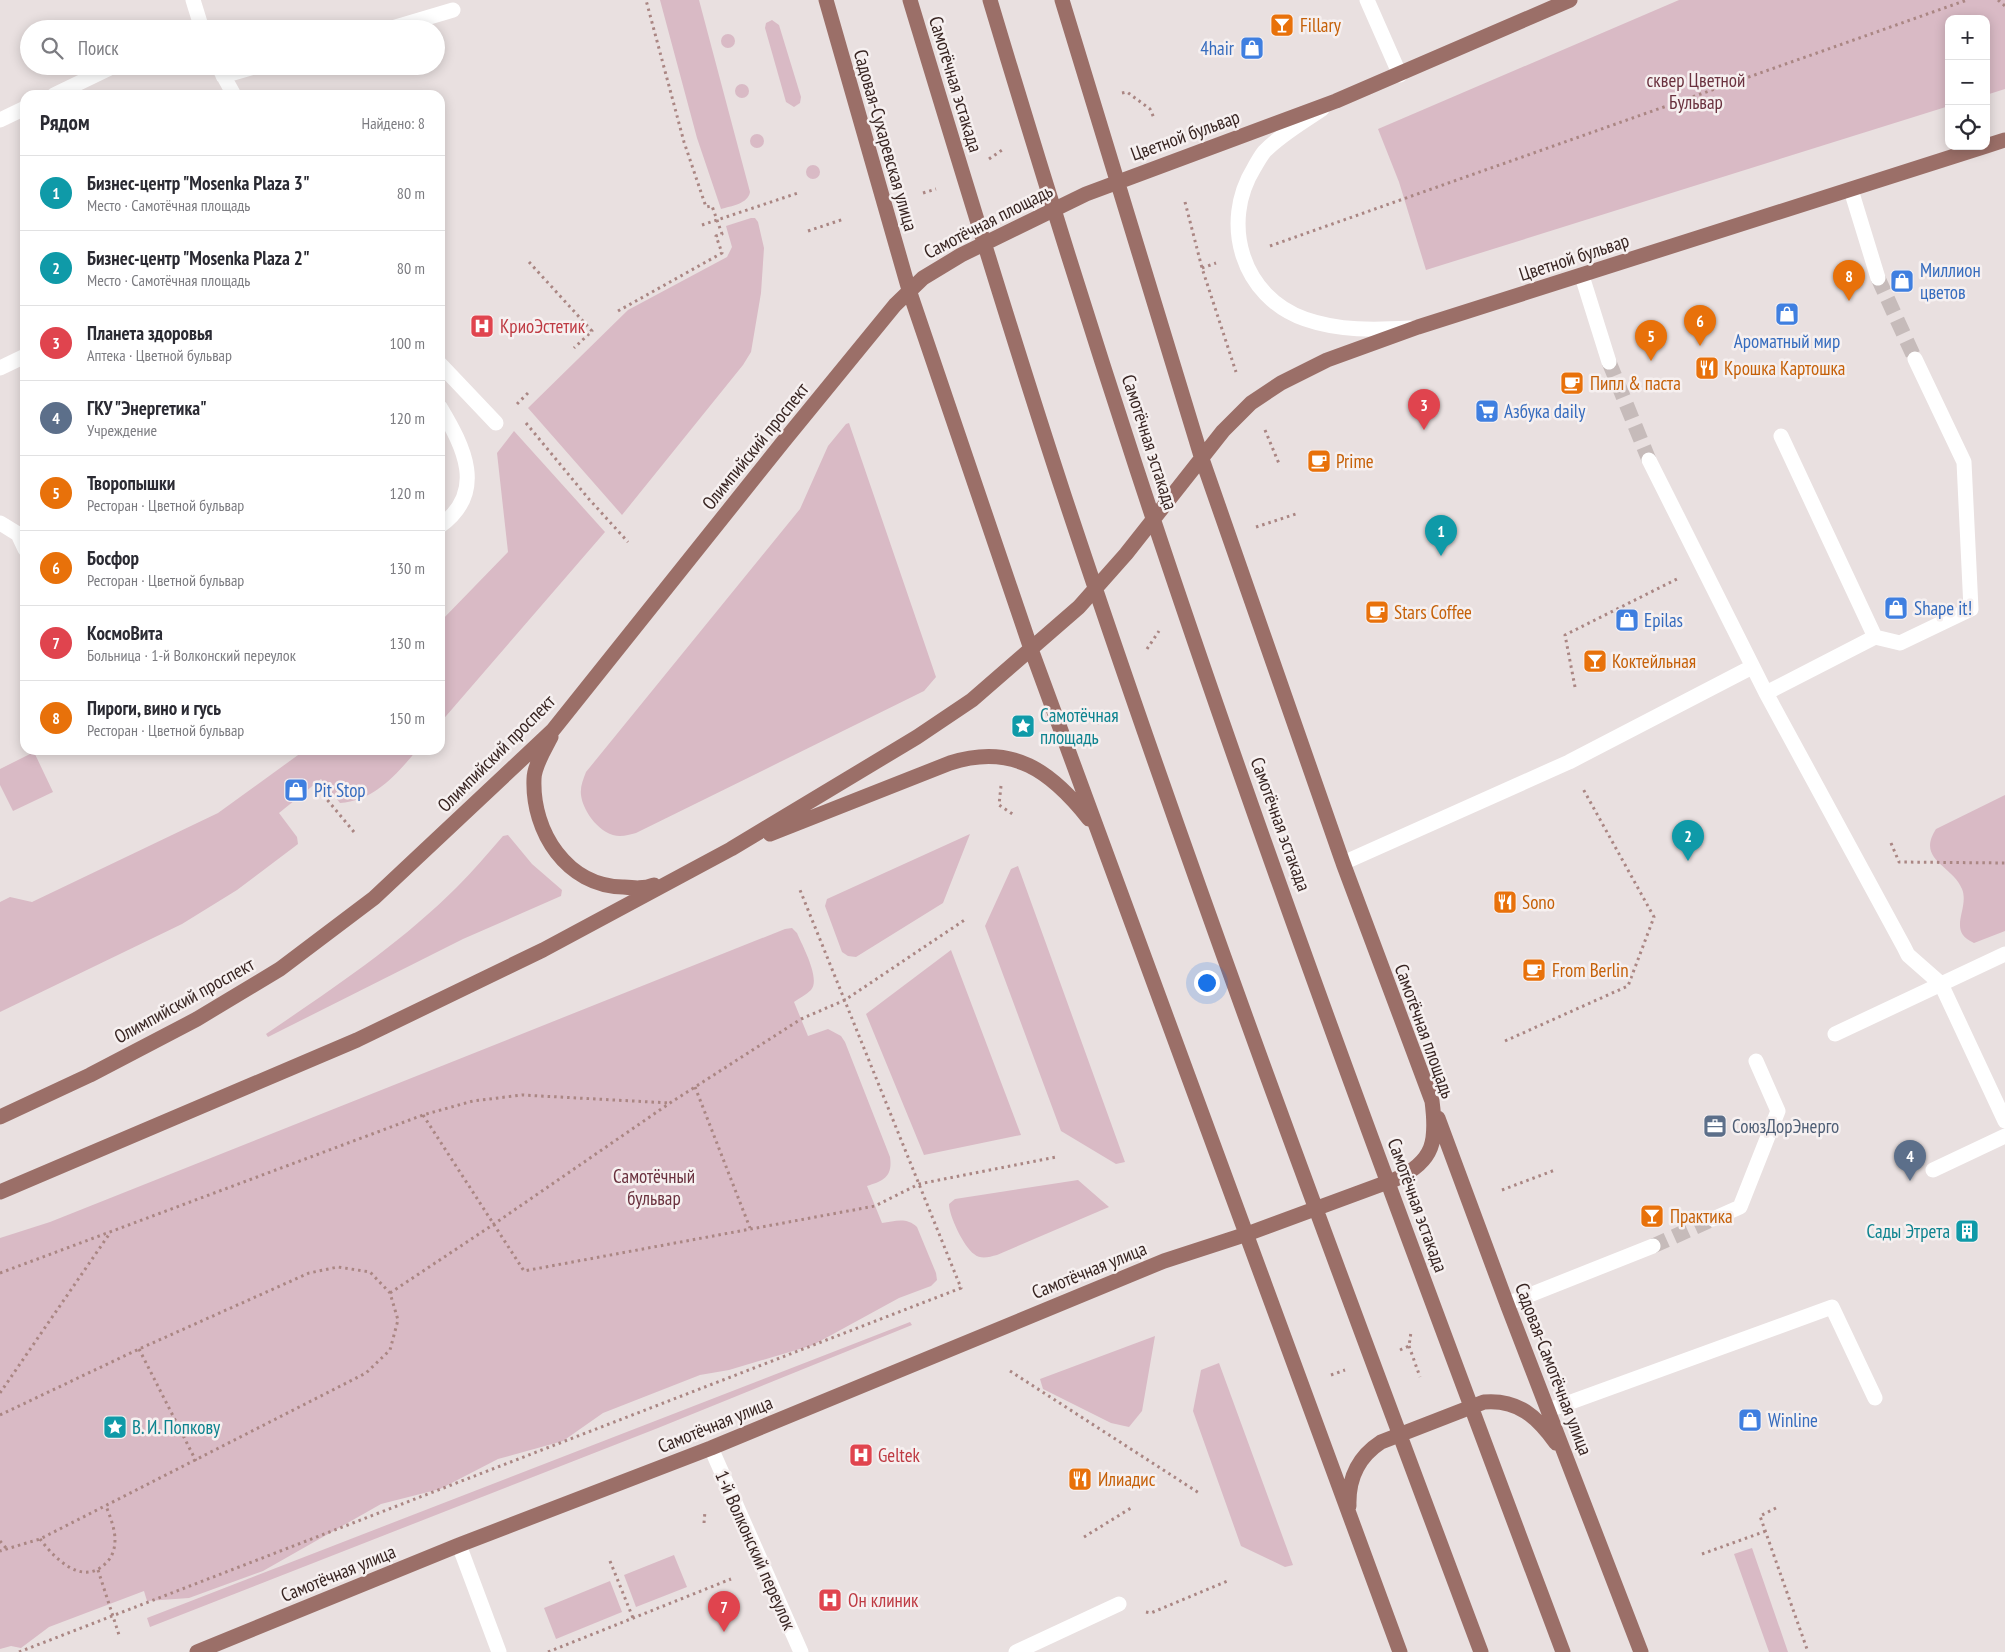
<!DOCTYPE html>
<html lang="ru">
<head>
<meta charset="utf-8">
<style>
	:root { --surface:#fff; --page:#f7f7f7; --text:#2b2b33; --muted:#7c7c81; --line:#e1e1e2; --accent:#6392e4 }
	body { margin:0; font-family:"PT Sans Narrow",sans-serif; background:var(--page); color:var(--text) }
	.controls { position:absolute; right:15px; top:15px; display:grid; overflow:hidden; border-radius:10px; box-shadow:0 2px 12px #0003 }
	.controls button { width:45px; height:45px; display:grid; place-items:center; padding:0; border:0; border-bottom:1px solid var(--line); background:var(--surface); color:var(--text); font:25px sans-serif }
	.you { position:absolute; left:1206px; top:982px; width:18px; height:18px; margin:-12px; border:4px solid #fff; border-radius:50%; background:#1a73e8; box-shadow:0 0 0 8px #1a73e833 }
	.badge { display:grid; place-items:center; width:32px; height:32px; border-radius:50%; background:var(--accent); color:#fff; font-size:16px; font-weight:700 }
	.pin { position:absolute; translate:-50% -41px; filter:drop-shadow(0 1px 2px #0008) }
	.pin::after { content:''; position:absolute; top:26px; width:18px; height:15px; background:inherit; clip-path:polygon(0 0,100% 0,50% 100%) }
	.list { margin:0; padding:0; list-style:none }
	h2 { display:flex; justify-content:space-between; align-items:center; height:65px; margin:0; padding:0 20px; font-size:21px }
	h2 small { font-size:16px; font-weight:400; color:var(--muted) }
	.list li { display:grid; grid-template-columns:32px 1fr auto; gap:15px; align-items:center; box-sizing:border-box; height:75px; padding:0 20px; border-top:1px solid var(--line) }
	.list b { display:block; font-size:19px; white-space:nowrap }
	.list p { margin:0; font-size:16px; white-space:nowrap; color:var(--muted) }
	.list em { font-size:16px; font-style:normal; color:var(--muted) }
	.icon { flex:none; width:28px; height:28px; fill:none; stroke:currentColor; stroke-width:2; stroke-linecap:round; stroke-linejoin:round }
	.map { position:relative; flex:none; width:2005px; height:1652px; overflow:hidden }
	.search { position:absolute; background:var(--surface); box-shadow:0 2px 12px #0003; left:20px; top:20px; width:425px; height:55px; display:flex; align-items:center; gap:12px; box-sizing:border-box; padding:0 18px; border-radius:28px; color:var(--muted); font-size:19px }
	.panel { position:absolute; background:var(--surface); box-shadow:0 2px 12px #0003; left:20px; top:90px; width:425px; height:665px; border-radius:15px }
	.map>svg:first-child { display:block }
	.green { fill:#d9bac5 }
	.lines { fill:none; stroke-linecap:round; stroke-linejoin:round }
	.minor-tunnel { stroke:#c6bbba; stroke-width:15; stroke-dasharray:15 8; stroke-linecap:butt }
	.path { stroke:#aa8683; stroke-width:3; stroke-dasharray:2.5 4; stroke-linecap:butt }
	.minor { stroke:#fff; stroke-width:15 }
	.major { stroke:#9b6f68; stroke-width:15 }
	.labels { text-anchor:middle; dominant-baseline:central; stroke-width:5; stroke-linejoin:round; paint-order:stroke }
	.food-label { font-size:19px; fill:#c56008; stroke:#f6f0f0; text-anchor:start }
	.shop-label { font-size:19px; fill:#366cbe; stroke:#f6f0f0; text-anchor:start }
	.park-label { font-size:19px; fill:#6a313e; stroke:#f6f0f0 }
	.street-label { font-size:19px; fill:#382522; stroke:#f6f0f0 }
	.health-label { font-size:19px; fill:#be3a42; stroke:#f6f0f0; text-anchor:start }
	.culture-label { font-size:19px; fill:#0d838f; stroke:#f6f0f0; text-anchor:start }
	.service-label { font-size:19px; fill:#4e5e75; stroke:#f6f0f0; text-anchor:start }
</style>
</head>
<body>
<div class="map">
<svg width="2005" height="1652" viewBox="0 0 2005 1652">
	<rect width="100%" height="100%" fill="#e9e0e0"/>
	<path class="green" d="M 660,0 L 699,0 L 750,192 C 748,204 731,206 721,209 L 697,138 Z
		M 1679,0 L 2005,0 L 2005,89 L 1986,95 L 1986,19 L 1949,19 L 1949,106 L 1426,270 L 1399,182 L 1378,129 Z
		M 772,20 L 779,25 L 801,97 L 800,103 L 794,107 L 786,102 L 765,28 L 766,23 Z
		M721 41a7 7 0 1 1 14 0a7 7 0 1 1-14 0Z
		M735 91a7 7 0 1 1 14 0a7 7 0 1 1-14 0Z
		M750 141a7 7 0 1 1 14 0a7 7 0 1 1-14 0Z
		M806 172a7 7 0 1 1 14 0a7 7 0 1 1-14 0Z
		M 751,218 L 755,218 L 758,222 L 764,248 L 761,293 L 751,352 L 743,365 L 622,515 L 528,408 L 628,310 L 727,257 L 732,247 L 726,226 Z
		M 849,423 L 936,677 L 924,691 L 636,833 C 631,834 625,836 620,836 C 601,836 583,812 581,795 C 580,787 583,780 586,772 L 800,509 L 828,446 L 846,424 Z
		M 514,431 L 605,532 L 440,723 L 440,622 L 508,552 L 497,453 Z
		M 305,750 L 417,750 C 397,774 374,801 340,803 L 321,779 L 279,813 L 297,837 L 298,844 L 237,890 L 182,924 L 0,1012 L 0,902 L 10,897 L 32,902 L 218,813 Z
		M 34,752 L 53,792 L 13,811 L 0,785 L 0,769 Z
		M 2005,795 L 2005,931 L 1974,943 C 1946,931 1970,909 1962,889 C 1952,865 1916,860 1936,829 Z
		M 970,834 L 943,903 L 856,957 L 848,956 L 842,952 L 825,906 L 827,899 Z
		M 508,835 L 532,864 L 562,890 L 561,896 L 463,939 L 268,1037 L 266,1034 C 332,989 400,944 457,887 C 473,871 488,853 503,836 Z
		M 1018,866 L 1125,1162 L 1116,1164 L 1061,1131 L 985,926 L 1011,869 Z
		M 792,928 L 797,933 C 802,945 821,979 811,990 C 806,995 799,998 794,1002 L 808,1036 L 828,1029 L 841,1036 L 845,1042 L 890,1157 C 893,1177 883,1181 867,1186 L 882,1223 C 895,1221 907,1217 917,1227 L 936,1273 L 937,1280 L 931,1286 L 899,1298 L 813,1345 L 729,1370 L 700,1375 L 603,1413 L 563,1441 L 498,1459 L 440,1489 L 381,1504 L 263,1571 L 189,1598 L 147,1601 L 144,1591 L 49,1627 L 21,1648 L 11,1646 L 0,1649 L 0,1238 L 50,1222 L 785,929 Z
		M 951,950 L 1021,1135 L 924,1155 L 866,1014 Z
		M 1078,1180 L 1109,1207 L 997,1255 C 989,1257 981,1260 974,1254 C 964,1247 949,1216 949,1204 L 955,1199 Z
		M 910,1322 L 912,1325 L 658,1428 L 150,1627 L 147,1618 Z
		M 1155,1336 L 1142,1411 L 1129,1427 L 1111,1423 L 1043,1389 L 1040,1379 Z
		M 1219,1363 L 1293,1565 L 1285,1567 L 1241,1546 L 1193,1411 L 1201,1370 Z
		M 1752,1548 L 1788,1652 L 1769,1652 L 1734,1554 Z
		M 674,1555 L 687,1587 L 636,1607 L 624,1575 Z
		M 610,1581 L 622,1612 L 556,1639 L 544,1608 Z"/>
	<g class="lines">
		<path class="minor-tunnel" d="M 1878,278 L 1915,359
			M 1609,362 L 1649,460
			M 1653,1246 L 1713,1219"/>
		<path class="path" d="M 1998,0 L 2005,6
			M 1122,93 L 1127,92 L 1150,109 L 1154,118
			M 989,159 L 1005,148
			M 923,193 L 936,189
			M 1185,202 L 1202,268 L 1236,372
			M 702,225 L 798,193
			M 808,231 L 844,219
			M 1270,246 L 1967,0
			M 529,262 L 592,331 L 574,348
			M 1202,268 L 1216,263
			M 618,311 L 722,253 L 716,236 L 722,234 L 712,206 L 706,207 L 684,142 L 646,0
			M 517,404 L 529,392
			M 526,423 L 588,498 L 628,542
			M 1265,430 L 1280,466
			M 1256,527 L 1299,513
			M 1147,649 L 1159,631
			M 1575,687 L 1565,635 L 1677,579
			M 1097,724 L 1106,710
			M 315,785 L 354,832
			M 1001,786 L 999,805 L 1014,815
			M 1891,843 L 1899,862 L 2005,863
			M 1505,1041 L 1628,986 L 1654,917 L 1582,787
			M 695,1087 L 750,1228
			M 423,1115 L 524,1271 L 875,1206 L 919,1184 L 1056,1157
			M 1502,1190 L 1555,1170
			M 0,1273 L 423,1115 L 473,1101 L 522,1095 L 670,1103
			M 390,1293 L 494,1224 L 670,1103 L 801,1019 L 845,1000 L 966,919
			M 1409,1346 L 1420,1377
			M 139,1349 L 196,1461
			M 1400,1350 L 1409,1346 L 1411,1332
			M 1010,1371 L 1199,1493
			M 1331,1375 L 1345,1370
			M 0,1393 L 110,1233
			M 0,1415 L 139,1349 L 309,1273 L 338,1267 L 370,1272 L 390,1293 L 398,1320 L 390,1350 L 366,1373 L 40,1539 L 0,1551
			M 1776,1508 L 1760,1516 L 1808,1652
			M 704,1523 L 705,1511
			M 1084,1537 L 1131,1508
			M 40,1539 C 55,1559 82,1586 105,1564 C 112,1558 115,1549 115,1540 C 115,1529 110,1516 106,1506
			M 0,1541 L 6,1548
			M 1702,1554 L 1766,1531
			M 610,1561 L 633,1618
			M 98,1570 L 120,1638
			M 1146,1612 L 1151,1613 L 1230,1580
			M 19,1652 L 961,1288 L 800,890
			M 548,1652 L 731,1579"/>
		<path class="minor" d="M 193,0 L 202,29
			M 1367,0 L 1400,75
			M 389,29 L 453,10
			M 218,66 L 234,95
			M 223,76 L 258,66
			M 54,95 L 114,66
			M 1322,109 C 1303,122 1280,135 1264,152 C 1260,157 1257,163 1254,168 C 1220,223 1242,297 1305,319 C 1339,331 1375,330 1410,328
			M 0,120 L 25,108
			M 1851,190 L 1878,278
			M 1582,276 L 1609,362
			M 440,364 L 496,423
			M 0,368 L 25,356
			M 440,407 C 464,447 487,492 440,526
			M 1781,436 L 1875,637
			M 1649,460 L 1766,693 L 1904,947 L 1908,955 L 1941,984 L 2005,1121
			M 0,523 L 18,534 L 25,549
			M 1766,693 L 1875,637 L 1900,643 L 1971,609 L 1964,462 L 1915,359
			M 1343,863 L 1569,762 L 1752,667
			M 1835,1034 L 2005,954
			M 1933,1170 L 2005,1136
			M 1713,1219 L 1740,1207 L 1778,1111 L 1756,1061
			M 1507,1304 L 1653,1246
			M 1549,1410 L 1832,1307 L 1875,1398
			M 711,1448 L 801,1652
			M 459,1545 L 499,1652
			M 1016,1652 L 1119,1604"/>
		<path class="major" d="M 826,0 L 909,290 L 1031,649 L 1400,1652
			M 910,0 C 960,165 1010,331 1064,495 C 1193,884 1337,1268 1481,1652
			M 990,0 C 1037,157 1086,314 1137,470 C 1268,868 1416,1260 1563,1652
			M 1986,146 L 2005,140
			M 551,737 C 545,749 534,766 534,779 C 532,832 567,886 623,887 C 634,888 644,889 654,885
			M 770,834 L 950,763 C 1013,743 1051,771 1089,819
			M 0,1117 L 90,1075 L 197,1019 L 280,969 L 374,898 L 553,730 L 783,442 L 895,305 L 923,278 L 961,255 L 1086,194 L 1336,101 L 1570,0
			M 1438,1118 L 1507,1304 L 1641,1652
			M 0,1192 L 357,1040 L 543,950 L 731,849 L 917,737 L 972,700 L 1079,607 L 1126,554 L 1223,431 L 1251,403 L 1281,383 L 1327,360 L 1418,327 L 1986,146
			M 1349,1506 C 1348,1478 1358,1457 1381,1442 L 1484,1402 C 1518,1399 1537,1417 1556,1443
			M 197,1652 L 459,1545 L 711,1448 L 1164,1261 L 1247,1234 L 1396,1179 C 1435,1161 1437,1140 1432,1101 L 1343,863 L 1201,456 L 1062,0"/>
	</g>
	<defs>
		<g id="bar-square" transform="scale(1.25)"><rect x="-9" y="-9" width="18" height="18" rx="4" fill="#e8710a" stroke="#f6f0f0"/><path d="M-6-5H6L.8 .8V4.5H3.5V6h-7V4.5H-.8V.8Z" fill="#fff"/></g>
		<g id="shop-square" transform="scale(1.25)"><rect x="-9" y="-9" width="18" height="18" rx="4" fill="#3f7fe0" stroke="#f6f0f0"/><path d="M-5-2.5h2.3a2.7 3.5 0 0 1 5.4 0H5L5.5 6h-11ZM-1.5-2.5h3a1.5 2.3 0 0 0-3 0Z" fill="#fff"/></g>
		<g id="hospital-square" transform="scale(1.25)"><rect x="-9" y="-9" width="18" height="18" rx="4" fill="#e0444e" stroke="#f6f0f0"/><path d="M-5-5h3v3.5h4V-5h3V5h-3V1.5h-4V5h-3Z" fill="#fff"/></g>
		<g id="restaurant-square" transform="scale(1.25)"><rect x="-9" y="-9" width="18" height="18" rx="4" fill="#e8710a" stroke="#f6f0f0"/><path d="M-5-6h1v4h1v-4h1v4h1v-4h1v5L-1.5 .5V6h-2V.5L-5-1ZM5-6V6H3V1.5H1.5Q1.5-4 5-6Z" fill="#fff"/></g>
		<g id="cafe-square" transform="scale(1.25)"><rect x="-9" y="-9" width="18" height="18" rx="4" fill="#e8710a" stroke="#f6f0f0"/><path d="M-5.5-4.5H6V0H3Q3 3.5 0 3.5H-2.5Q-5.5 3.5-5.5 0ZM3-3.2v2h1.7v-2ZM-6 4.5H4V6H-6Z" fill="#fff"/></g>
		<g id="supermarket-square" transform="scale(1.25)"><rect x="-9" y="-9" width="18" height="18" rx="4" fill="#3f7fe0" stroke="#f6f0f0"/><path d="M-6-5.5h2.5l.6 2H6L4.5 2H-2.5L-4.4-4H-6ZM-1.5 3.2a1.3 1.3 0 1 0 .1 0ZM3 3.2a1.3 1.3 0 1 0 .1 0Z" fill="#fff"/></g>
		<g id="sight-square" transform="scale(1.25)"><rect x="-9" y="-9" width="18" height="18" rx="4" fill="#0f9aa8" stroke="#f6f0f0"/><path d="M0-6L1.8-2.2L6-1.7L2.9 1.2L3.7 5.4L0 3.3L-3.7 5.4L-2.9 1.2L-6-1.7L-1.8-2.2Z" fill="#fff"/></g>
		<g id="office-square" transform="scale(1.25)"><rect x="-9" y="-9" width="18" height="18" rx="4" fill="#5c6f8a" stroke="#f6f0f0"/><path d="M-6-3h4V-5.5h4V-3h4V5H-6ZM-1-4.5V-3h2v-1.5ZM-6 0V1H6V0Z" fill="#fff"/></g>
		<g id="building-square" transform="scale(1.25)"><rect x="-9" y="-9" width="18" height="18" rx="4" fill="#0f9aa8" stroke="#f6f0f0"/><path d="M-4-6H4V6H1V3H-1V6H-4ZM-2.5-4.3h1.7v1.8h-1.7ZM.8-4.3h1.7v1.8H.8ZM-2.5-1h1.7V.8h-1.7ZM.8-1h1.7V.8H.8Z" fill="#fff"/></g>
	</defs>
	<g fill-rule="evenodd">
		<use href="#bar-square" x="1282" y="25"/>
		<use href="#shop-square" x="1252" y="48"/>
		<use href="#shop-square" x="1902" y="281"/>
		<use href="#shop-square" x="1787" y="314"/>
		<use href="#hospital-square" x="482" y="326"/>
		<use href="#restaurant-square" x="1707" y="368"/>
		<use href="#cafe-square" x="1572" y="383"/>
		<use href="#supermarket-square" x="1487" y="411"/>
		<use href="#cafe-square" x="1319" y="461"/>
		<use href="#shop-square" x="1896" y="608"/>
		<use href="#cafe-square" x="1377" y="612"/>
		<use href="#shop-square" x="1627" y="620"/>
		<use href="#bar-square" x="1595" y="661"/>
		<use href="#sight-square" x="1023" y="726"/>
		<use href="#shop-square" x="296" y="790"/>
		<use href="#restaurant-square" x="1505" y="902"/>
		<use href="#cafe-square" x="1534" y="970"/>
		<use href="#office-square" x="1715" y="1126"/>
		<use href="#bar-square" x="1652" y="1216"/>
		<use href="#building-square" x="1967" y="1231"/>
		<use href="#shop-square" x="1750" y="1420"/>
		<use href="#sight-square" x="115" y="1427"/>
		<use href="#hospital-square" x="861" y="1455"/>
		<use href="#restaurant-square" x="1080" y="1479"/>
		<use href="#hospital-square" x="830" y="1600"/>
	</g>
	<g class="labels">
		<g class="food-label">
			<text x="1300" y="25">Fillary</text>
			<text x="1724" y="368">Крошка Картошка</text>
			<text x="1590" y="383">Пипл &amp; паста</text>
			<text x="1336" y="461">Prime</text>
			<text x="1394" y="612">Stars Coffee</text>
			<text x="1612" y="661">Коктейльная</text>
			<text x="1522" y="902">Sono</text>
			<text x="1552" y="970">From Berlin</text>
			<text x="1670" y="1216">Практика</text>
			<text x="1098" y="1479">Илиадис</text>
		</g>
		<g class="shop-label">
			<text x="1234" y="48" text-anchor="end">4hair</text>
			<text x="1920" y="270">Миллион<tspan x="1920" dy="22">цветов</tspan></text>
			<text x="1787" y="341" text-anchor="middle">Ароматный мир</text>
			<text x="1504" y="411">Азбука daily</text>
			<text x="1914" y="608">Shape it!</text>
			<text x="1644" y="620">Epilas</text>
			<text x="314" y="790">Pit Stop</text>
			<text x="1768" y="1420">Winline</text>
		</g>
		<g class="park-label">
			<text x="1696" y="80">сквер Цветной<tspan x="1696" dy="22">Бульвар</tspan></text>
			<text x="654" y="1176">Самотёчный<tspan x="654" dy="22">бульвар</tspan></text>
		</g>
		<g class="street-label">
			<text transform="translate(956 84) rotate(73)">Самотёчная эстакада</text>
			<text transform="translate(1185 135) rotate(-20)">Цветной бульвар</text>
			<text transform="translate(886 140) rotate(74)">Садовая-Сухаревская улица</text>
			<text transform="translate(988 221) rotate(-27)">Самотёчная площадь</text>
			<text transform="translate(1574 257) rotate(-18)">Цветной бульвар</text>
			<text transform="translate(1150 442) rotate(72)">Самотёчная эстакада</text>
			<text transform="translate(755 446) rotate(-51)">Олимпийский проспект</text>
			<text transform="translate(496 753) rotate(-45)">Олимпийский проспект</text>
			<text transform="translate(1281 824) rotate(70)">Самотёчная эстакада</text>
			<text transform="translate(184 1000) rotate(-29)">Олимпийский проспект</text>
			<text transform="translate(1425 1031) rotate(70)">Самотёчная площадь</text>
			<text transform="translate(1418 1205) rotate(70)">Самотёчная эстакада</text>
			<text transform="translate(1089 1270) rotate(-22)">Самотёчная улица</text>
			<text transform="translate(1554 1369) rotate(69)">Садовая-Самотёчная улица</text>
			<text transform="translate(715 1424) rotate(-22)">Самотёчная улица</text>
			<text transform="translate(756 1550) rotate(66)">1-й Волконский переулок</text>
			<text transform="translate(338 1573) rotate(-22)">Самотёчная улица</text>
		</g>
		<g class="health-label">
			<text x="500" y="326">КриоЭстетик</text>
			<text x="878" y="1455">Geltek</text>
			<text x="848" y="1600">Он клиник</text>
		</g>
		<g class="culture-label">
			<text x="1040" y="715">Самотёчная<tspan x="1040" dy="22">площадь</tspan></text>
			<text x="1950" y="1231" text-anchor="end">Сады Этрета</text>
			<text x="132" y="1427">В. И. Попкову</text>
		</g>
		<g class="service-label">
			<text x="1732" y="1126">СоюзДорЭнерго</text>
		</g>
	</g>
</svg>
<div class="controls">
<button>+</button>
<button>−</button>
<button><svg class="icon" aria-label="locate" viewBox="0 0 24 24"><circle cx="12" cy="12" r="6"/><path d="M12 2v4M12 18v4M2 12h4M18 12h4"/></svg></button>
</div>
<div class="you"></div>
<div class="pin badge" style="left:1441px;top:556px;background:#0f9aa8">1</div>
<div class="pin badge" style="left:1688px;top:861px;background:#0f9aa8">2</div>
<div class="pin badge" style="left:1424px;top:430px;background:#e0444e">3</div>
<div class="pin badge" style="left:1910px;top:1181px;background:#5c6f8a">4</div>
<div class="pin badge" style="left:1651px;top:361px;background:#e8710a">5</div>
<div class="pin badge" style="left:1700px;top:346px;background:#e8710a">6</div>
<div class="pin badge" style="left:724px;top:1632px;background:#e0444e">7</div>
<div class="pin badge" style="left:1849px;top:301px;background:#e8710a">8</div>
<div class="search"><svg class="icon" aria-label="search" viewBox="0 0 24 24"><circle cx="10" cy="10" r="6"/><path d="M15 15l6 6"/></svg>Поиск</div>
<section class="panel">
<h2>Рядом<small>Найдено: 8</small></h2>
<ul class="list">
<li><span class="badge" style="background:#0f9aa8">1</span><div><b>Бизнес-центр &quot;Mosenka Plaza 3&quot;</b><p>Место · Самотёчная площадь</p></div><em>80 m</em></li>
<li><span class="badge" style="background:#0f9aa8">2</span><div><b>Бизнес-центр &quot;Mosenka Plaza 2&quot;</b><p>Место · Самотёчная площадь</p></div><em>80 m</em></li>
<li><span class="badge" style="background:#e0444e">3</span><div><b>Планета здоровья</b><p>Аптека · Цветной бульвар</p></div><em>100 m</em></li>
<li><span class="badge" style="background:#5c6f8a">4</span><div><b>ГКУ &quot;Энергетика&quot;</b><p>Учреждение</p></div><em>120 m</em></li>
<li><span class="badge" style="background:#e8710a">5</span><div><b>Творопышки</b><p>Ресторан · Цветной бульвар</p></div><em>120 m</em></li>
<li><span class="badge" style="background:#e8710a">6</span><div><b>Босфор</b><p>Ресторан · Цветной бульвар</p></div><em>130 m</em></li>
<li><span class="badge" style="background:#e0444e">7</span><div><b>КосмоВита</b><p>Больница · 1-й Волконский переулок</p></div><em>130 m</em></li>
<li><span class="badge" style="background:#e8710a">8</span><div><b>Пироги, вино и гусь</b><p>Ресторан · Цветной бульвар</p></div><em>150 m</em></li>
</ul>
</section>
</div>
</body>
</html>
